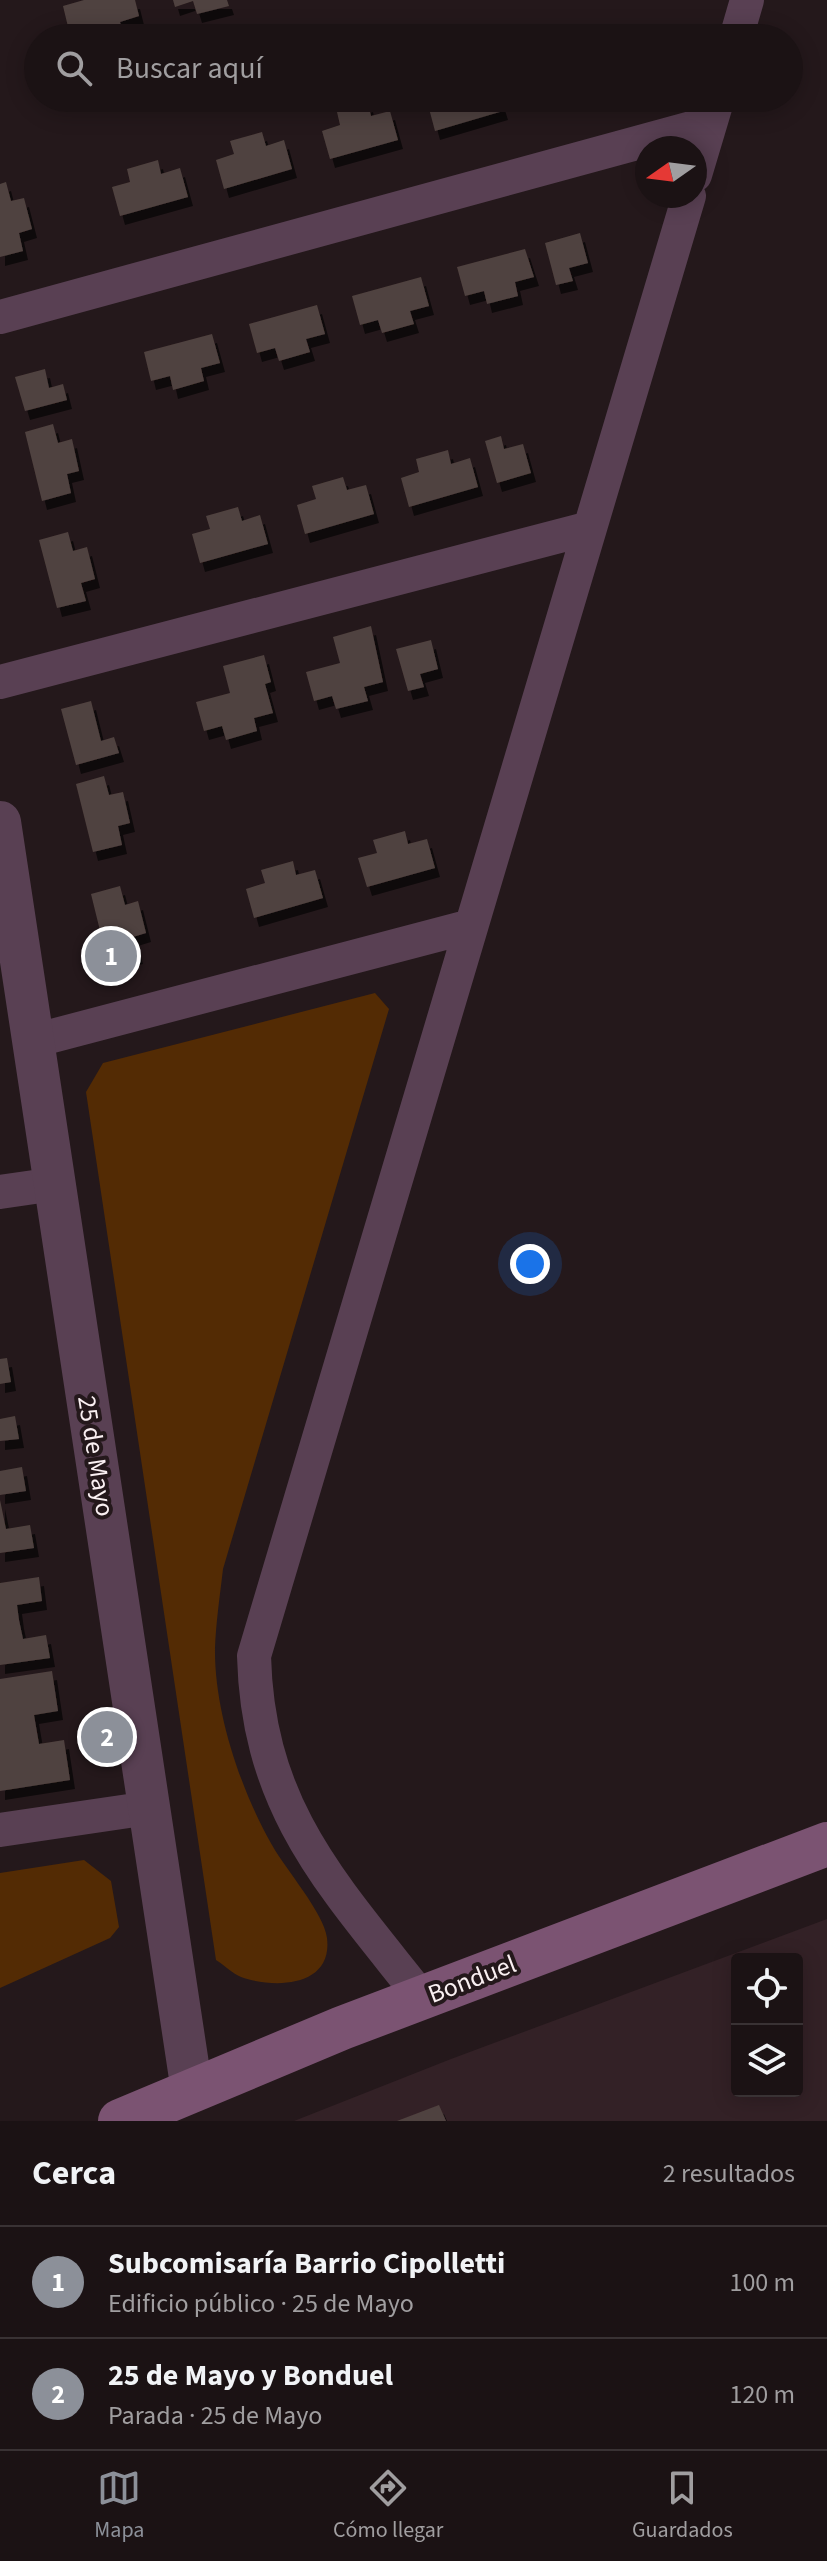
<!DOCTYPE html>
<html lang="es">
<head>
<meta charset="utf-8">
<style>
	:root { --surface:#1b1214; --page:#241b1d; --text:#f1f3f6; --muted:#a09ea0; --line:#393234; --accent:#8c9099 }
	body { margin:0; font-family:"Source Sans 3",sans-serif; background:var(--page); color:var(--text) }
	.controls { position:absolute; right:24px; bottom:24px; display:grid; overflow:hidden; border-radius:8px; box-shadow:0 4px 20px #0003 }
	.controls button { width:72px; height:72px; display:grid; place-items:center; padding:0; border:0; border-bottom:2px solid var(--line); background:var(--surface); color:var(--text); font:40px sans-serif }
	.compass { position:absolute; left:635px; top:136px; width:72px; height:72px; border-radius:50%; background:var(--surface); box-shadow:0 4px 20px #0003; rotate:256deg }
	.you { position:absolute; left:530px; top:1264px; width:28px; height:28px; margin:-20px; border:6px solid #fff; border-radius:50%; background:#1a73e8; box-shadow:0 0 0 12px #1a73e833 }
	.badge { display:grid; place-items:center; width:52px; height:52px; border-radius:50%; background:var(--accent); color:#fff; font-size:26px; font-weight:700 }
	.pin { position:absolute; translate:-50% -50%; border:4px solid #fff; box-shadow:0 2px 8px #0006 }
	.list { margin:0; padding:0; list-style:none }
	h2 { display:flex; justify-content:space-between; align-items:center; height:104px; margin:0; padding:0 32px; font-size:34px }
	h2 small { font-size:26px; font-weight:400; color:var(--muted) }
	.list li { display:grid; grid-template-columns:52px 1fr auto; gap:24px; align-items:center; box-sizing:border-box; height:112px; padding:0 32px; border-top:2px solid var(--line) }
	.list b { display:block; font-size:30px; white-space:nowrap }
	.list p { margin:0; font-size:26px; white-space:nowrap; color:var(--muted) }
	.list em { font-size:26px; font-style:normal; color:var(--muted) }
	.icon { flex:none; width:44px; height:44px; fill:none; stroke:currentColor; stroke-width:2; stroke-linecap:round; stroke-linejoin:round }
	.map { position:relative; flex:none; width:827px; height:2121px; overflow:hidden }
	.search { position:absolute; background:var(--surface); box-shadow:0 4px 20px #0003; left:24px; right:24px; top:24px; height:88px; display:flex; align-items:center; gap:20px; box-sizing:border-box; padding:0 28px; border-radius:44px; color:var(--muted); font-size:30px }
	.sheet { height:328px; background:var(--surface) }
	nav { display:flex; justify-content:space-around; align-items:center; box-sizing:border-box; height:112px; border-top:2px solid var(--line); background:var(--surface); font-size:22px; color:var(--muted) }
	nav a { display:grid; justify-items:center; gap:4px }
	nav .on { color:var(--accent) }
	.map>svg:first-child { display:block }
	.built { fill:#332126; fill-rule:evenodd }
	.green { fill:#532b04 }
	.building { fill:#50423f; filter:url(#shadow) }
	.lines { fill:none; stroke-linecap:round; stroke-linejoin:round }
	.minor { stroke:#594053; stroke-width:34 }
	.tertiary { stroke:#594053; stroke-width:42 }
	.secondary { stroke:#7b5372; stroke-width:44 }
	.labels { text-anchor:middle; dominant-baseline:central; stroke-width:8; stroke-linejoin:round; paint-order:stroke }
	.street-label { font-size:26px; fill:#faf0f2; stroke:#24181b }
</style>
</head>
<body>
<div class="map">
<svg width="827" height="2121" viewBox="0 0 827 2121">
	<defs>
		<filter id="shadow"><feDropShadow dx="5" dy="9" stdDeviation="0" flood-color="#0009"/></filter>
	</defs>
	<rect width="100%" height="100%" fill="#24181b"/>
	<path class="built" d="M 827,1919 L 827,2121 L 294,2121 L 451,2059 ZM 737,1959 L 797,1959 L 797,2091 L 737,2091 Z"/>
	<path class="green" d="M 375,993 L 389,1009 L 223,1569 C 220,1595 216,1622 215,1648 C 214,1711 241,1791 272,1845 C 286,1870 324,1913 327,1938 C 333,1987 275,1989 241,1977 C 233,1974 224,1965 216,1960 L 86,1092 L 103,1063 Z
		M 84,1860 L 111,1881 L 119,1927 L 110,1938 L 0,1988 L 0,1873 Z"/>
	<path class="building" d="M 84,0 L 135,0 L 139,16 L 120,22 L 124,35 L 91,38 L 89,30 L 70,35 L 63,6 Z
		M 173,0 L 227,0 L 229,6 L 197,14 L 193,1 L 175,7 Z
		M 439,98 L 499,98 L 503,111 L 435,131 L 427,101 Z
		M 368,103 L 371,116 L 390,111 L 398,140 L 330,159 L 322,131 L 340,125 L 337,112 Z
		M 262,132 L 266,146 L 284,140 L 292,169 L 224,189 L 216,160 L 234,154 L 230,141 Z
		M 158,160 L 161,174 L 180,168 L 188,197 L 120,216 L 112,187 L 130,182 L 127,169 Z
		M 6,182 L 11,201 L 24,198 L 32,229 L 19,233 L 23,251 L 0,257 L 0,184 Z
		M 580,233 L 588,263 L 569,268 L 573,281 L 556,285 L 545,243 Z
		M 525,249 L 534,277 L 515,282 L 518,296 L 487,304 L 484,291 L 465,296 L 457,267 Z
		M 421,277 L 429,306 L 410,311 L 414,324 L 382,333 L 378,320 L 360,325 L 352,296 Z
		M 317,305 L 325,334 L 306,339 L 310,352 L 279,361 L 275,348 L 257,353 L 249,324 Z
		M 212,334 L 220,363 L 201,368 L 204,381 L 173,390 L 170,376 L 151,381 L 144,352 Z
		M 45,369 L 49,388 L 63,384 L 67,400 L 25,411 L 15,377 Z
		M 53,424 L 58,443 L 72,439 L 79,471 L 67,474 L 71,493 L 42,501 L 25,432 Z
		M 501,436 L 504,449 L 523,444 L 531,473 L 497,483 L 485,441 Z
		M 448,450 L 451,464 L 470,458 L 478,487 L 409,507 L 401,478 L 419,472 L 416,459 Z
		M 343,477 L 347,490 L 366,485 L 374,514 L 305,534 L 297,505 L 316,499 L 312,486 Z
		M 238,507 L 242,521 L 260,515 L 268,544 L 200,563 L 192,534 L 210,529 L 206,516 Z
		M 68,532 L 73,551 L 87,547 L 95,579 L 81,583 L 86,601 L 57,608 L 39,540 Z
		M 371,626 L 383,682 L 364,687 L 368,701 L 336,709 L 332,696 L 314,701 L 306,672 L 340,663 L 333,637 Z
		M 431,640 L 438,669 L 420,674 L 424,687 L 408,691 L 396,649 Z
		M 264,655 L 271,682 L 265,684 L 273,713 L 254,718 L 257,731 L 226,740 L 222,726 L 204,731 L 196,702 L 230,693 L 223,666 Z
		M 91,701 L 101,741 L 114,737 L 119,753 L 76,765 L 61,709 Z
		M 104,776 L 109,795 L 123,792 L 130,823 L 118,826 L 122,845 L 93,852 L 76,784 Z
		M 405,831 L 408,844 L 427,839 L 435,868 L 367,887 L 358,858 L 377,853 L 373,840 Z
		M 293,861 L 296,875 L 315,870 L 323,898 L 254,918 L 246,889 L 265,883 L 261,870 Z
		M 120,886 L 125,905 L 138,901 L 146,933 L 133,937 L 138,955 L 108,963 L 91,894 Z
		M 7,1358 L 11,1382 L 0,1384 L 0,1359 Z
		M 15,1416 L 19,1439 L 0,1441 L 0,1419 Z
		M 22,1467 L 26,1491 L 0,1495 L 0,1471 Z
		M 0,1500 L 6,1529 L 30,1525 L 34,1548 L 0,1553 Z
		M 39,1577 L 42,1601 L 17,1605 L 19,1620 L 23,1639 L 46,1635 L 50,1658 L 0,1665 L 0,1583 Z
		M 52,1671 L 58,1711 L 34,1715 L 39,1744 L 64,1740 L 70,1780 L 0,1791 L 0,1679 Z
		M 439,2105 L 446,2121 L 397,2121 Z"/>
	<g class="lines">
		<path class="minor" d="M 736,38 L 747,0
			M 695,175 L 718,98
			M 0,317 L 710,123
			M 0,682 L 590,528
			M 33,1041 L 471,926
			M 0,1192 L 55,1184
			M 0,1830 L 149,1808
			M 422,1998 C 333,1885 258,1809 254,1656 L 689,196"/>
		<path class="tertiary" d="M 0,822 L 192,2091"/>
		<path class="secondary" d="M 120,2121 L 342,2028 L 827,1844"/>
	</g>
	<g class="labels">
		<g class="street-label">
			<text transform="translate(96 1456) rotate(81)">25 de Mayo</text>
			<text transform="translate(472 1979) rotate(-21)">Bonduel</text>
		</g>
	</g>
</svg>
<div class="controls">
<button><svg class="icon" aria-label="locate" viewBox="0 0 24 24"><circle cx="12" cy="12" r="6"/><path d="M12 2v4M12 18v4M2 12h4M18 12h4"/></svg></button>
<button><svg class="icon" aria-label="layers" viewBox="0 0 24 24"><path d="M12 4l9 5-9 5-9-5zM3 14l9 5 9-5"/></svg></button>
</div>
<svg class="compass" viewBox="-18 -18 36 36"><path d="M0-13l5 13h-10z" fill="#e53935"/><path d="M0 13l5-13h-10z" fill="#a09ea0"/></svg>
<div class="you"></div>
<div class="pin badge" style="left:111px;top:956px">1</div>
<div class="pin badge" style="left:107px;top:1737px">2</div>
<div class="search"><svg class="icon" aria-label="search" viewBox="0 0 24 24"><circle cx="10" cy="10" r="6"/><path d="M15 15l6 6"/></svg>Buscar aquí</div>
</div>
<section class="sheet">
<h2>Cerca<small>2 resultados</small></h2>
<ul class="list">
<li><span class="badge">1</span><div><b>Subcomisaría Barrio Cipolletti</b><p>Edificio público · 25 de Mayo</p></div><em>100 m</em></li>
<li><span class="badge">2</span><div><b>25 de Mayo y Bonduel</b><p>Parada · 25 de Mayo</p></div><em>120 m</em></li>
</ul>
</section>
<nav>
<a class="on"><svg class="icon" aria-label="map" viewBox="0 0 24 24"><path d="M3 6l6-2 6 2 6-2v14l-6 2-6-2-6 2zM9 4v14M15 6v14"/></svg>Mapa</a>
<a><svg class="icon" aria-label="directions" viewBox="0 0 24 24"><path d="M12 3l9 9-9 9-9-9zM9 14v-3h6M13 9l2 2-2 2"/></svg>Cómo llegar</a>
<a><svg class="icon" aria-label="saved" viewBox="0 0 24 24"><path d="M7 4h10v16l-5-4-5 4z"/></svg>Guardados</a>
</nav>
</body>
</html>
